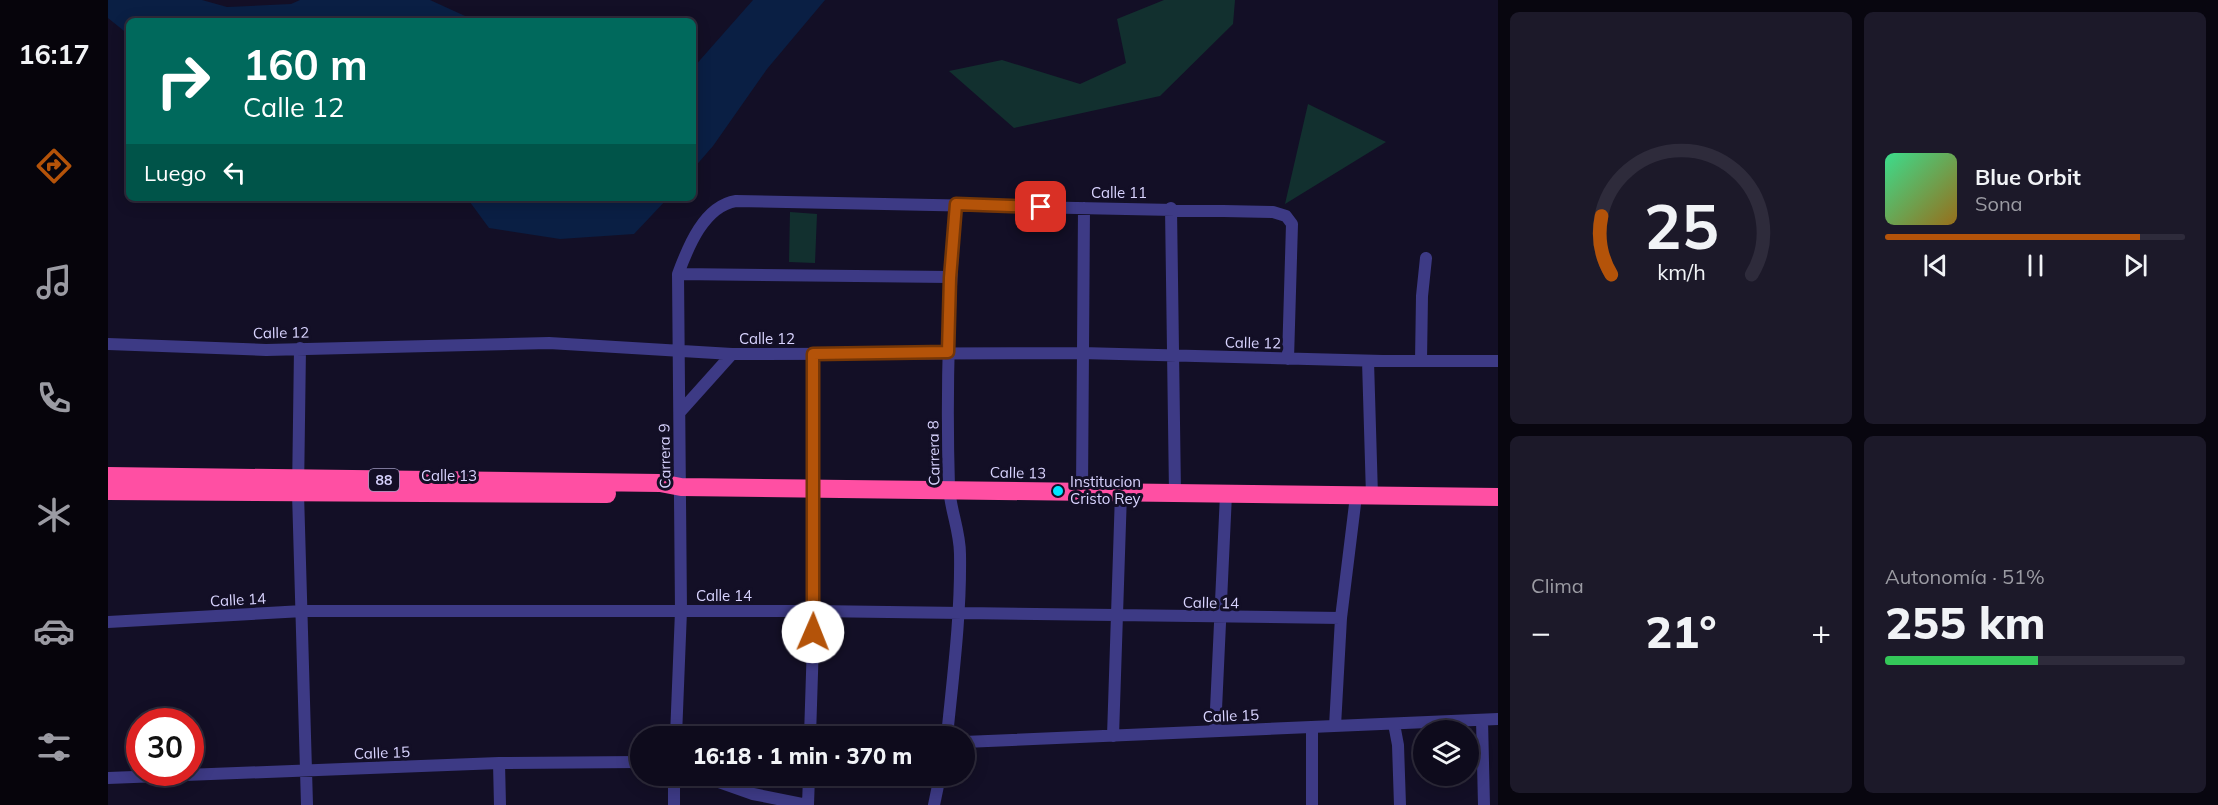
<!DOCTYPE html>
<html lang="es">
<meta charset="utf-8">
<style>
:root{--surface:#0e0b1c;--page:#1c1929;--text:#f1f3f6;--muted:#9b9ba3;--line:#2e2b3b;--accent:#b45309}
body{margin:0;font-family:Mulish,sans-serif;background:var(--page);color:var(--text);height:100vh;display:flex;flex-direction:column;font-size:22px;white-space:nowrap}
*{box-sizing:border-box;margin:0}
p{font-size:20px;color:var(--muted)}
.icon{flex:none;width:33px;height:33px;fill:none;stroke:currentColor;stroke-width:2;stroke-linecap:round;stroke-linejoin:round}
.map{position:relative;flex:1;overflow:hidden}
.panel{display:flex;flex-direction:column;gap:12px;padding:12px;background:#08060f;width:720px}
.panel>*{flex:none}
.banner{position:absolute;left:18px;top:18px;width:570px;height:183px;border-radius:9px;box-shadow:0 3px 15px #0003,0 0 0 2px var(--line);background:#00695c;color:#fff;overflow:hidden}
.buttons{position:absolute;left:1305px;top:720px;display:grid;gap:12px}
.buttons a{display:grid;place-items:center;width:66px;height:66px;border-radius:50%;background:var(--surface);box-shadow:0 3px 15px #0003,0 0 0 2px var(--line);font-size:30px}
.speed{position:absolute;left:18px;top:708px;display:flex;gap:12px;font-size:30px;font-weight:700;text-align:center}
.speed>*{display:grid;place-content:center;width:78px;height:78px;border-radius:50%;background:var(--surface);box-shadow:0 3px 15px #0003,0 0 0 2px var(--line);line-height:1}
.speed .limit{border:9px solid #d22;background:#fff;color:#111}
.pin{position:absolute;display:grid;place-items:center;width:51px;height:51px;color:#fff;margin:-26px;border-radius:12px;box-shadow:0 3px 9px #0006}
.me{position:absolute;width:66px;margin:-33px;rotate:1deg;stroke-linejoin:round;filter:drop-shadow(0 0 4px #0008)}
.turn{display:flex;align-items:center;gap:21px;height:126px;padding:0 18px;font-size:27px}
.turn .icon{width:78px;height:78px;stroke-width:2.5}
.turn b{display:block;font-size:42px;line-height:51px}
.then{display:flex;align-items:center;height:57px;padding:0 18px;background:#0003;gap:12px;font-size:22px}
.big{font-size:45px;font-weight:800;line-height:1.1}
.panel .tile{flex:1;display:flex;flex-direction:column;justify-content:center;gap:9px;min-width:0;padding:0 21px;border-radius:9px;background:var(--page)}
.panel .dial{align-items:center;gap:0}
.dial svg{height:156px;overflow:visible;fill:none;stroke:var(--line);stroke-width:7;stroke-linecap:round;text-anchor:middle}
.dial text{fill:var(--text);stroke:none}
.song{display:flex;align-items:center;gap:18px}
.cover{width:72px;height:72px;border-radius:9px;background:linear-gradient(135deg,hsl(150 70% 55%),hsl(40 70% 35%))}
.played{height:6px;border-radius:3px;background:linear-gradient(90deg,var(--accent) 85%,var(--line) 85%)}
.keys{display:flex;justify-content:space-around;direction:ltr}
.heat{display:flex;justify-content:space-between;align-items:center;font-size:33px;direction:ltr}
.charge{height:9px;border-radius:4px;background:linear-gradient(90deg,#34c759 51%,var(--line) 0)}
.panel .tiles{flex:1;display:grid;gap:12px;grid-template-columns:repeat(2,1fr)}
.trip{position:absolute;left:522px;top:726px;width:345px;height:60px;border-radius:30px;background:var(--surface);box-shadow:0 3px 15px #0003,0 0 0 2px var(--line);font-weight:800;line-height:60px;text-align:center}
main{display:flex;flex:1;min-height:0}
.tabs{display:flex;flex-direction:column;width:108px;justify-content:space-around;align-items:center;background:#06040b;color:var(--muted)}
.tabs .icon{width:42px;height:42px}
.tabs .active{color:var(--accent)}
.tabs b{font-size:27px;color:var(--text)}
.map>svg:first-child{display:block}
.green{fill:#12302f}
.water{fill:#0a1f44}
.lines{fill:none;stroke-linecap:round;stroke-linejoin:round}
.street{stroke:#3d3a85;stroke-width:12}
.highway{stroke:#ff4fa3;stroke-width:18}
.route-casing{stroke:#753606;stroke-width:15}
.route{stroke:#b45309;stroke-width:10}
.poi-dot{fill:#00e5ff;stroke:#130f26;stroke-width:2}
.labels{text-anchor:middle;stroke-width:6;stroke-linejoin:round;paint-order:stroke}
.shield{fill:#130f26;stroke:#9e99be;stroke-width:1.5}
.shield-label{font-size:14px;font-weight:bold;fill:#d9d4ff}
.street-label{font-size:15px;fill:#d9d4ff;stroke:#130f26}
.poi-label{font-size:15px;fill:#d9d4ff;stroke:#130f26;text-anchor:start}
</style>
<main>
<nav class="tabs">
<b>16:17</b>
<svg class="icon active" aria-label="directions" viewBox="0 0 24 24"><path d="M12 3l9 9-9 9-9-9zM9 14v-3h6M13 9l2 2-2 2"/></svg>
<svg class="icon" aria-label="music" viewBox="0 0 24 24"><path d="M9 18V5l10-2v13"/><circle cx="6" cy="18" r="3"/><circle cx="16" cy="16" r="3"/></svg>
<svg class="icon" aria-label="phone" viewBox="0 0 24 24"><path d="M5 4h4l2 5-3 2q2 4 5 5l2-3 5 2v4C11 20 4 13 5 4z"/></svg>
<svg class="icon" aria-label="climate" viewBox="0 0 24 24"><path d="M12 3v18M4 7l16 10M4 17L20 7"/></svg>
<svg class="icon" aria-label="car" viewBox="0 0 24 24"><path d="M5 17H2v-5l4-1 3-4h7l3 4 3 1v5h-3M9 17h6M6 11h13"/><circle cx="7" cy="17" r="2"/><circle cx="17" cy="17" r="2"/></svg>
<svg class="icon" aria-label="filters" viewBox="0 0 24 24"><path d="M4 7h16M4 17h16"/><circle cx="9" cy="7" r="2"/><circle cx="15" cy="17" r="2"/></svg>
</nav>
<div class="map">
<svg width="1390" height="805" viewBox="0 0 1390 805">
<rect width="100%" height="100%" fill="#130f26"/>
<path class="green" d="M 1056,0 L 1127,0 L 1125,24 L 1052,96 L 906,128 L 841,71 L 894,60 L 972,84 L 1018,63 L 1009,19 Z
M 1200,104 L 1278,142 L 1177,204 Z
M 682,212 L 709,214 L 707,263 L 681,262 Z"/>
<path class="water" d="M 0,0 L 94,0 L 119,7 L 183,4 L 192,0 L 322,0 L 368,21 L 21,21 L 21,35 L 0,18 Z
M 645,0 L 717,0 L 659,69 L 605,146 L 585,169 L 585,68 Z
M 359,198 L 560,198 L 526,234 L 452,239 L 381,228 Z"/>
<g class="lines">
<path class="street" d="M 1063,208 L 1067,493
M 570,274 L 842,277
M 0,344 L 158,350 L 441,343 L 624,354 L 973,353 L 1275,361 L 1390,361
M 192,348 L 190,493 L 199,805
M 1260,361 L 1264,496
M 1313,361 L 1314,296 L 1318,258
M 572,412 L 624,354
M 974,492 L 976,208
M 0,622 L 195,611 L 706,611 L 1233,618
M 1374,720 L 1376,805
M 1286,724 L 1290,745 L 1292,805
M 1227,726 L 1233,618 L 1248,496
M 1204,727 L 1204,805
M 1107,731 L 1118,494
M 568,736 L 573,611 L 570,274 C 580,247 596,206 628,201 L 1165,212 L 1178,216 L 1184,224 L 1180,359
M 702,736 L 706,611 L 705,354
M 839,736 C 845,676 853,615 852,554 C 852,531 842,509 841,487 C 838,392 841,298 848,204
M 1005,736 L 1013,493
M 856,742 L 1390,719
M 391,763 L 392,805
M 594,776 L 645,794 L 699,805
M 0,778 L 391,763 L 532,762
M 566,805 L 566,776
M 700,805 L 701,776
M 826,805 L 832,776"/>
<path class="highway" d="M 0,476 L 552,483 L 573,487 L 1390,497
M 0,491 L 499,494"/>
</g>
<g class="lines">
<g class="route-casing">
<path id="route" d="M 705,632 L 705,354 L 840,352 L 842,278 L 848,204 L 933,207"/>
</g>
<use href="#route" class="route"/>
</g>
<circle class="poi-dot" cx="950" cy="491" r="6"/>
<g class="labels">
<rect class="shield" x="261" y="469" width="30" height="22" rx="4.5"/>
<g class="shield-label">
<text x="276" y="485">88</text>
</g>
<g class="street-label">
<text x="1011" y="198">Calle 11</text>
<text transform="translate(173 333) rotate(-1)" y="5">Calle 12</text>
<text x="659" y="344">Calle 12</text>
<text transform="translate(1145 343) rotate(1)" y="5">Calle 12</text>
<text transform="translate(826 453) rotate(-91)" y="5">Carrera 8</text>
<text transform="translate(557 456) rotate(-91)" y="5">Carrera 9</text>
<text transform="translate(910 473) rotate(1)" y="5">Calle 13</text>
<text x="341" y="481">Calle 13</text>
<text x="616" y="601">Calle 14</text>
<text transform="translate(130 600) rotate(-3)" y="5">Calle 14</text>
<text transform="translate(1103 603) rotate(1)" y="5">Calle 14</text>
<text transform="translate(1123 716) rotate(-2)" y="5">Calle 15</text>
<text transform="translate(274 753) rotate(-2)" y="5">Calle 15</text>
</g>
<g class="poi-label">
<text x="962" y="487">Institucion<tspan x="962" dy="17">Cristo Rey</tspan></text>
</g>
</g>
</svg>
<div class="buttons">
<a><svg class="icon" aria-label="layers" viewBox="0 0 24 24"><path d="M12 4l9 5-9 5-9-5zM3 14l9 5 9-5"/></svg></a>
</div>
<div class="speed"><div class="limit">30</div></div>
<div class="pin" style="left:933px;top:207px;background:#d93025"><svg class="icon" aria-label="arrive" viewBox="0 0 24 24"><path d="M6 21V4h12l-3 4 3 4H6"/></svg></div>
<svg class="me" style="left:705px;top:632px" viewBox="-20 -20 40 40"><circle r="19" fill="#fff"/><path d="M0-13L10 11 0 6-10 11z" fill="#b45309"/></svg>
<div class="trip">16:18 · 1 min · 370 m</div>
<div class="banner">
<div class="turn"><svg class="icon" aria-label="right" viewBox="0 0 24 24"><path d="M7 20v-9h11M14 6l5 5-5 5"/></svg><div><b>160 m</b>Calle 12</div></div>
<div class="then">Luego<svg class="icon" aria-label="left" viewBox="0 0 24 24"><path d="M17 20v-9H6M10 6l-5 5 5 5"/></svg></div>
</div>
</div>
<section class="panel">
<div class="tiles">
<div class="tile dial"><svg viewBox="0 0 100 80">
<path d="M14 69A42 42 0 1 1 86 69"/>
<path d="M14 69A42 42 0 0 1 9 39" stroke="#b45309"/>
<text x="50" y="56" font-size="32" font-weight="700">25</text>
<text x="50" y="72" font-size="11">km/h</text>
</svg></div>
<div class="tile">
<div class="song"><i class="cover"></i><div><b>Blue Orbit</b><p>Sona</p></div></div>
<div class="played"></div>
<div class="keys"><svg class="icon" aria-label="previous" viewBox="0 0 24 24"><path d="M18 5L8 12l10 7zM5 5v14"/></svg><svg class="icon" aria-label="pause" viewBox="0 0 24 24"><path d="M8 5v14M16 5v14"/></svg><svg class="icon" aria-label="next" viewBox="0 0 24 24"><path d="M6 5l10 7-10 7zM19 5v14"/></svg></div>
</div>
<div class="tile"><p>Clima</p>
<div class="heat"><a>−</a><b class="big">21°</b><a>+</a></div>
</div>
<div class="tile"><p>Autonomía · 51%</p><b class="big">255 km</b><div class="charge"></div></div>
</div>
</section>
</main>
